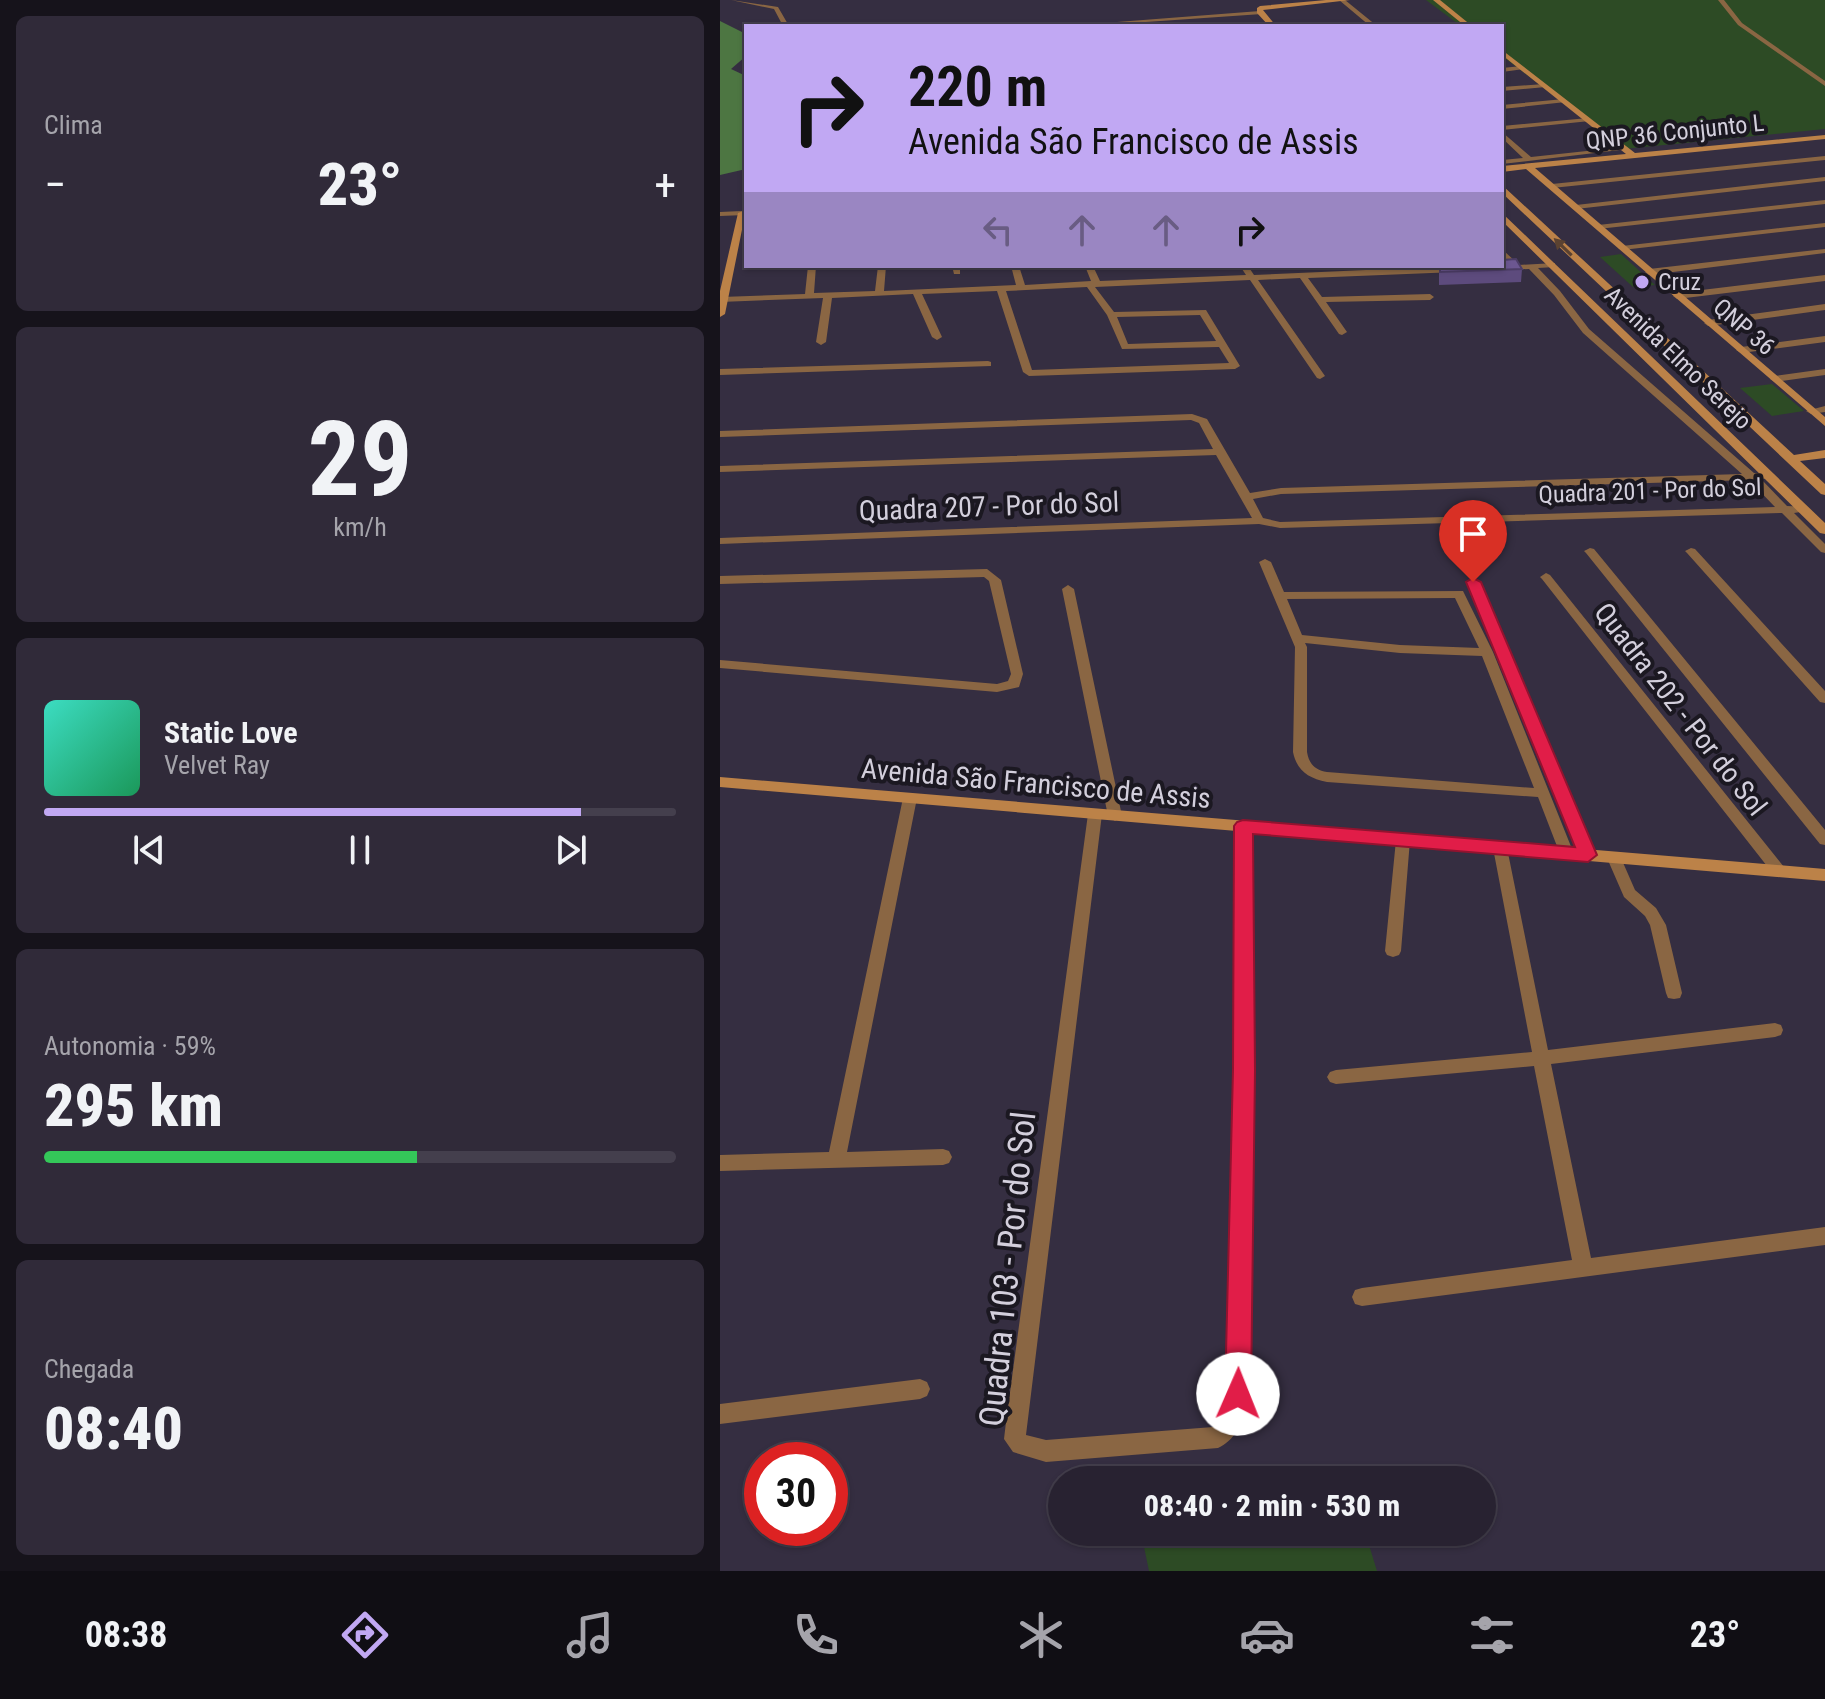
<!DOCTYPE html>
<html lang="pt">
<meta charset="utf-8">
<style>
:root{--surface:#282231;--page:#302a39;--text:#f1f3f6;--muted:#a5a4ab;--line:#443f4d;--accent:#c1a8f3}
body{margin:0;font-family:"Roboto Condensed",sans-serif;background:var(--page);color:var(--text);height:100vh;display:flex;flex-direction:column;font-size:30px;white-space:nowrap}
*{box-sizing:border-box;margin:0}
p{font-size:26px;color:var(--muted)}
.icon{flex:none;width:44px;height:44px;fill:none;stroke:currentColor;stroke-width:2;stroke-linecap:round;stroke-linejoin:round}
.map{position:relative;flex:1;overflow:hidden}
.sheet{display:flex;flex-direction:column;gap:16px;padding:16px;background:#16131b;width:720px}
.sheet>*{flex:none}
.banner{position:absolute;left:24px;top:24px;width:760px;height:244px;border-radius:0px;box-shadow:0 2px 6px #0004,0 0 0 2px var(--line);background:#c1a8f3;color:#111;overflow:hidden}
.speed{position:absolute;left:24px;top:1442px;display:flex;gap:16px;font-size:40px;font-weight:700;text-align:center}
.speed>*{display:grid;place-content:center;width:104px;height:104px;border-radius:50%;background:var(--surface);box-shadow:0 2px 6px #0004,0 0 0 2px var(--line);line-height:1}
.speed .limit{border:12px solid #d22;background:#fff;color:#111}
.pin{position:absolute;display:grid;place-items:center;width:68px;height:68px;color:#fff;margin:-82px -34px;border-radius:50% 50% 50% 0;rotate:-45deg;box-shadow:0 0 8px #0007}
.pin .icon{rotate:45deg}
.me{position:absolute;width:88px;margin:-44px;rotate:1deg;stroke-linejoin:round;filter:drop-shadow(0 0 6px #0008)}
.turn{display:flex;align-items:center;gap:28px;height:168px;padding:0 32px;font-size:36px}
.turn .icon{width:104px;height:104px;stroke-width:2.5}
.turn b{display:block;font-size:56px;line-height:68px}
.lanes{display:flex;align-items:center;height:76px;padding:0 32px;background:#0003;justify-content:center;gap:40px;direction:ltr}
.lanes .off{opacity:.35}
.big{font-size:60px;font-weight:800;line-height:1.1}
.sheet .card{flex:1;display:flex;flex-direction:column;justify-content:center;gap:12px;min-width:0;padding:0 28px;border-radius:12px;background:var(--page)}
.sheet .dial{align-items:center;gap:0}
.dial b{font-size:104px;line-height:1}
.song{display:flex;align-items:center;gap:24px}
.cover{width:96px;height:96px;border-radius:12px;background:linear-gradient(135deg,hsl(170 70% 55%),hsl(150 70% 35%))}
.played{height:8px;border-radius:4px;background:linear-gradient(90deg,var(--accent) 85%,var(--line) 85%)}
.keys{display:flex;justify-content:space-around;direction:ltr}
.heat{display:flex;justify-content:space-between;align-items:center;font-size:44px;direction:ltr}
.charge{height:12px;border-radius:6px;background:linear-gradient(90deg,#34c759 59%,var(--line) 0)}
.trip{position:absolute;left:328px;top:1466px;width:448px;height:80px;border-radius:40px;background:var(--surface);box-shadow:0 2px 6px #0004,0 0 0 2px var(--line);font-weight:800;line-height:80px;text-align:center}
.tab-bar{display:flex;height:128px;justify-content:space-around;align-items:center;background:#100e14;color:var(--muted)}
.tab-bar .icon{width:56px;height:56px}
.tab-bar .current{color:var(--accent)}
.tab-bar b{font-size:36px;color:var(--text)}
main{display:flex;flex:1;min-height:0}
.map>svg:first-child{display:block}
.green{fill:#2d4b25}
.forest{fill:#4d7642}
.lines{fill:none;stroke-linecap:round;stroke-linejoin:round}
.street{fill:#8a6643;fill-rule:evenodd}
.secondary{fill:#bc8248;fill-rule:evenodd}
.wall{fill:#5d4b7d}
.building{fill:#6c5791;stroke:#4c3d66;stroke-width:2}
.oneway{fill:#5b4231}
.route{fill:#e11d48;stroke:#92132f;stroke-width:2}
.poi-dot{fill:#c1a8f3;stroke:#1b1821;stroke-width:3}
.labels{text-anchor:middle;stroke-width:8;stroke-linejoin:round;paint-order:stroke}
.far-street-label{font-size:24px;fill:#d3cfdc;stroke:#1b1821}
.far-poi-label{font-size:24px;fill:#d3cfdc;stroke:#1b1821;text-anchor:start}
.street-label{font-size:28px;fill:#d3cfdc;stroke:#1b1821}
.near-street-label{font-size:34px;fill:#d3cfdc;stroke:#1b1821}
</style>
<main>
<section class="sheet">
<div class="card"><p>Clima</p>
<div class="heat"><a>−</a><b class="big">23°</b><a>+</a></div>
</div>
<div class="card dial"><b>29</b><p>km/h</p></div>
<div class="card">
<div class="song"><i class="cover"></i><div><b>Static Love</b><p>Velvet Ray</p></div></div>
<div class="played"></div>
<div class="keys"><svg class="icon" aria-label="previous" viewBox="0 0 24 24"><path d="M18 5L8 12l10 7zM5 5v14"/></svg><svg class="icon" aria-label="pause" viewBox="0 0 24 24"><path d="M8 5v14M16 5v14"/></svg><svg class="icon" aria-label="next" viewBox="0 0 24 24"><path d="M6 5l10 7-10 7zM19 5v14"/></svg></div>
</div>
<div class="card"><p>Autonomia · 59%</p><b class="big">295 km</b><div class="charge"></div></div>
<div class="card"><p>Chegada</p><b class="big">08:40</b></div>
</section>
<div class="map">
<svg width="1105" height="1571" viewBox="0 0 1105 1571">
<rect width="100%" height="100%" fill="#352e41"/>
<path class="green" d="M 706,0 L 1105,0 L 1105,129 L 904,149 L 782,56 L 782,26 L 741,26 Z
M 901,254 L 935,285 L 913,287 L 880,257 Z
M 1052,384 L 1084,411 L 1052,416 L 1020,388 Z
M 455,1532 L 645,1532 L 657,1571 L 429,1571 L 423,1542 Z"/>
<path class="forest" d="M 0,21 L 26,34 L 26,56 L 11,69 L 26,76 L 26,169 L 0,175 Z"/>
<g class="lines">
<path class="street" d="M 11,0 L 58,7 L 69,26 L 63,26 L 54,9 Z
M 619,0 L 625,0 L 657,26 L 650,26 Z
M 998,0 L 1004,0 L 1022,23 L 1105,81 L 1105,86 L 1018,25 Z
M 540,11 L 542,14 L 368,26 L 371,24 Z
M 802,66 L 804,69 L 782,72 L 782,68 Z
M 824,84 L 826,87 L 782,91 L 782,87 Z
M 844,99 L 846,102 L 782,109 L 782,105 Z
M 868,118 L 870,121 L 782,130 L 782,126 Z
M 782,132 L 811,157 L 904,147 L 908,149 L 782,164 L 782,160 L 803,158 L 782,138 Z
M 1105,156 L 1105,160 L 832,188 L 828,186 L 832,184 Z
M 1105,177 L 1105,181 L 856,209 L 852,207 L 856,205 Z
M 1105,200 L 1105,204 L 878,229 L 874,227 L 878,225 Z
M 22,211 L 25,211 L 25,215 L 0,216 L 0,212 Z
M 1105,223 L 1105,227 L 902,250 L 898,248 L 902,246 Z
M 782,249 L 799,265 L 835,263 L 835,267 L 818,268 L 840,291 L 869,329 L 1034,473 L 1053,474 L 1053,478 L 1041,479 L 1067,506 L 1087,507 L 1087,511 L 1074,513 L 1105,544 L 1105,553 L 1101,552 L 1062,513 L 560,528 L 539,524 L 0,544 L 0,538 L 532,518 L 496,455 L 0,472 L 0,466 L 493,449 L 479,423 L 471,420 L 0,437 L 0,431 L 472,414 L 487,419 L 530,493 L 561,488 L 1022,474 L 863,333 L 834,295 L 809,269 L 781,270 L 781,266 L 791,265 L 782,256 ZM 1029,480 L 1055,507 L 560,522 L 543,518 L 533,499 L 561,494 Z
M 1105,249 L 1105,253 L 929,275 L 925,272 L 929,269 Z
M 88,266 L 96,266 L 94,293 L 155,291 L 158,266 L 166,266 L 164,291 L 296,285 L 291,266 L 299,266 L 305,285 L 371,281 L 365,266 L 373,266 L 380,281 L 526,275 L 520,266 L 528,266 L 534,275 L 736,266 L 740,269 L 736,272 L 588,278 L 602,297 L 710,294 L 714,297 L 710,300 L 606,302 L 627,332 L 622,335 L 619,334 L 580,278 L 538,280 L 605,376 L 600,379 L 597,378 L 530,280 L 375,287 L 394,312 L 486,310 L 520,366 L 515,369 L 309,376 L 303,372 L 277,291 L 202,294 L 222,337 L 217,340 L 212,337 L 193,294 L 112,298 L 106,342 L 101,345 L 96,342 L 103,298 L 0,302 L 1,297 L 85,294 ZM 367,287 L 387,315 L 402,349 L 499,347 L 509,363 L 312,370 L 286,291 ZM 480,315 L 496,341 L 408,344 L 397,317 Z
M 232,266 L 240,266 L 240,274 L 234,274 Z
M 1105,275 L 1105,281 L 957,299 L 953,296 L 957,293 Z
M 1105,304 L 1105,310 L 988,326 L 984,323 L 988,320 Z
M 1105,336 L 1105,342 L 1021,353 L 1016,350 L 1021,347 Z
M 268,361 L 271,362 L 271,366 L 0,375 L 0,369 Z
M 1105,369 L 1105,375 L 1055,382 L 1050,379 L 1055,376 Z
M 1105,406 L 1105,412 L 1091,414 L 1086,411 Z
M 870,548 L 874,549 L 1105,830 L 1105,845 L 1100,844 L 866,553 L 864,551 Z
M 971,548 L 975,549 L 1105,691 L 1105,703 L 1100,702 L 967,553 L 965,551 Z
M 545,559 L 551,562 L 564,592 L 743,591 L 773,652 L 854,854 L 852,858 L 842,858 L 840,854 L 818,797 L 607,782 C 588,778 577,771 573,752 L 575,647 L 539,562 ZM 735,598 L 759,648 L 680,645 L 582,635 L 567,599 ZM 585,643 L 680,653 L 762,656 L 814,788 L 607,772 C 595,770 589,764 587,752 L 587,647 Z
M 267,569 L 281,580 L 303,674 L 299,687 L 277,692 L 0,668 L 0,660 L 277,684 L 288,681 L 291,674 L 269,581 L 264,577 L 0,584 L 0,576 Z
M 826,573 L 830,575 L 1064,867 L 1066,871 L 1064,875 L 1054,875 L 822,579 L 820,577 Z
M 753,578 L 759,582 L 875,855 L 873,859 L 863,859 L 861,855 L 747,582 Z
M 348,585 L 354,589 L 402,816 L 395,821 L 388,816 L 342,589 Z
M 190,793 L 197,798 L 127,1152 L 223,1149 L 229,1151 L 232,1157 L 229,1163 L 223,1165 L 0,1171 L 0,1155 L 109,1152 L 183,798 Z
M 375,809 L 382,814 L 306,1435 L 326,1440 L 493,1427 L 503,1417 L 507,1409 L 515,1070 L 516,826 L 523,821 L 530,826 L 533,1070 L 527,1409 C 521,1425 515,1440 498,1448 L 326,1462 L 293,1452 L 284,1439 L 286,1422 L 368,814 Z
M 683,835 L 688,836 L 690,840 L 681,951 L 679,955 L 673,957 L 667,955 L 665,951 L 676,840 L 678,836 Z
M 780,843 L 785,844 L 787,848 L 828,1050 L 1055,1023 L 1061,1025 L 1063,1030 L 1061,1035 L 1055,1037 L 831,1064 L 871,1258 L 1105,1227 L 1105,1245 L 642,1306 L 635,1304 L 632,1297 L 635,1290 L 642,1288 L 852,1260 L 814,1066 L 616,1084 L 610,1082 L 607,1077 L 610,1072 L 616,1070 L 812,1052 L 773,848 L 775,844 Z
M 894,853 L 899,854 L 901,858 L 915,890 L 936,908 L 946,925 L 962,993 L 960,998 L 954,999 L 948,998 L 946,993 L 930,925 L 925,916 L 904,897 L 887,858 L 889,854 Z
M 200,1379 L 207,1382 L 210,1389 L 207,1396 L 200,1399 L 0,1424 L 0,1404 Z"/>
<path class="secondary" d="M 606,0 L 630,0 L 543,10 L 556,26 L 549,26 L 537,13 L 537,8 L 540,6 Z
M 713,0 L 720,0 L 752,26 L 745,26 Z
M 782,50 L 915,153 L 1105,135 L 1105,139 L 815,168 L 1105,417 L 1105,426 L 806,169 L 782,172 L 782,166 L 906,154 L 782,55 Z
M 782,185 L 1074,455 L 1105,450 L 1105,458 L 1080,461 L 1105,484 L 1105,495 L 1101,494 L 782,193 Z
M 26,210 L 5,314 L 0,317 L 0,291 L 18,213 Z
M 782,213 L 1105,523 L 1105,534 L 1100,533 L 782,221 Z
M 0,777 L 1105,869 L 1105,881 L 0,787 Z"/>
</g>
<path class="wall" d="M 719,266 L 802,269 L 801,282 L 719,285 Z"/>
<path class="building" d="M 796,259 L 802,269 L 720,272 L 720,266 L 782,266 L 782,260 Z"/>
<defs><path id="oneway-solid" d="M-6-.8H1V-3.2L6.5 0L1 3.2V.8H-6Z" transform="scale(2)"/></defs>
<use class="oneway" href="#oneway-solid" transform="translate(843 247) rotate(-136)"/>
<path class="route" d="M 753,578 L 761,582 L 877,855 L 868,862 L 533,834 L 535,1070 L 531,1394 L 527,1403 L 518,1407 L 509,1403 L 505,1394 L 513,1070 L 514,826 L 517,822 L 523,820 L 855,847 L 746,582 Z"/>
<circle class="poi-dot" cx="922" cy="282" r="8"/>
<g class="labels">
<g class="far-street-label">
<text transform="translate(955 132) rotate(-6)" y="8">QNP 36 Conjunto L</text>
<text transform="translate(1024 327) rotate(41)" y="8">QNP 36</text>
<text transform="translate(958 358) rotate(44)" y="8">Avenida Elmo Serejo</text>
<text transform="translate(930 491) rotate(-2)" y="8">Quadra 201 - Por do Sol</text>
</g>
<g class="far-poi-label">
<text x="938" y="290">Cruz</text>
</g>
<g class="street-label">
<text transform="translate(269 506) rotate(-2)" y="10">Quadra 207 - Por do Sol</text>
<text transform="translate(961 709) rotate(52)" y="10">Quadra 202 - Por do Sol</text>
<text transform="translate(316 783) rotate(5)" y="10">Avenida São Francisco de Assis</text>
</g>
<g class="near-street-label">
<text transform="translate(287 1269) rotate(-84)" y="12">Quadra 103 - Por do Sol</text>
</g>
</g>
</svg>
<div class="speed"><div class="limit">30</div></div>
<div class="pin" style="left:753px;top:582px;background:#d93025"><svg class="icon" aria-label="arrive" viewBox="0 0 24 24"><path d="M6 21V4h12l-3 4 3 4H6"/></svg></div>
<svg class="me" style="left:518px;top:1394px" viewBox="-20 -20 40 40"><circle r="19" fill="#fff"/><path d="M0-13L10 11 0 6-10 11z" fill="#e11d48"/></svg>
<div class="trip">08:40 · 2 min · 530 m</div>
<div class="banner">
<div class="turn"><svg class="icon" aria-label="right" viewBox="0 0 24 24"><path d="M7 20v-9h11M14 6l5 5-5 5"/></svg><div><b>220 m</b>Avenida São Francisco de Assis</div></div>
<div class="lanes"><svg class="icon off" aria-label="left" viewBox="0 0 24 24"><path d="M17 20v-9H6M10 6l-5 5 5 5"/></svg><svg class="icon off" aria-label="ahead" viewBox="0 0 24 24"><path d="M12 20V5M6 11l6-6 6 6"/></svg><svg class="icon off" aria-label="ahead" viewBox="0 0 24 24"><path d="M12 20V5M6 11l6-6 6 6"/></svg><svg class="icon" aria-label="right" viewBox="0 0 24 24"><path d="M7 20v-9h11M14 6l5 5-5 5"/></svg></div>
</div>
</div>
</main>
<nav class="tab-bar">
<b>08:38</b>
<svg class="icon current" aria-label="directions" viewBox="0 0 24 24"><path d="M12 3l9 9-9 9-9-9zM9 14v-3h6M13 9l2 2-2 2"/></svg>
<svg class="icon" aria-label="music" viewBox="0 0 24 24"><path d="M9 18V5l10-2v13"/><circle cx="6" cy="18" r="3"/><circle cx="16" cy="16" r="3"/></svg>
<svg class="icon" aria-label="phone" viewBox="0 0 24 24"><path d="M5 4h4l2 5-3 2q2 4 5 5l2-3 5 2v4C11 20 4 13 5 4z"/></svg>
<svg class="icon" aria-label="climate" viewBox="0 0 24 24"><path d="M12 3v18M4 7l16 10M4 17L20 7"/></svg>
<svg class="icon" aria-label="car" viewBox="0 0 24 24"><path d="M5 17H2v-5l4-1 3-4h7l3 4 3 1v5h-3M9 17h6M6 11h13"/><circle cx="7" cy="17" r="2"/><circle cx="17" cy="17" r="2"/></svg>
<svg class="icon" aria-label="filters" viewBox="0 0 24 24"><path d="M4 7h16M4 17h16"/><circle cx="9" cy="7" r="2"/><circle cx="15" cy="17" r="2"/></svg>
<b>23°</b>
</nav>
